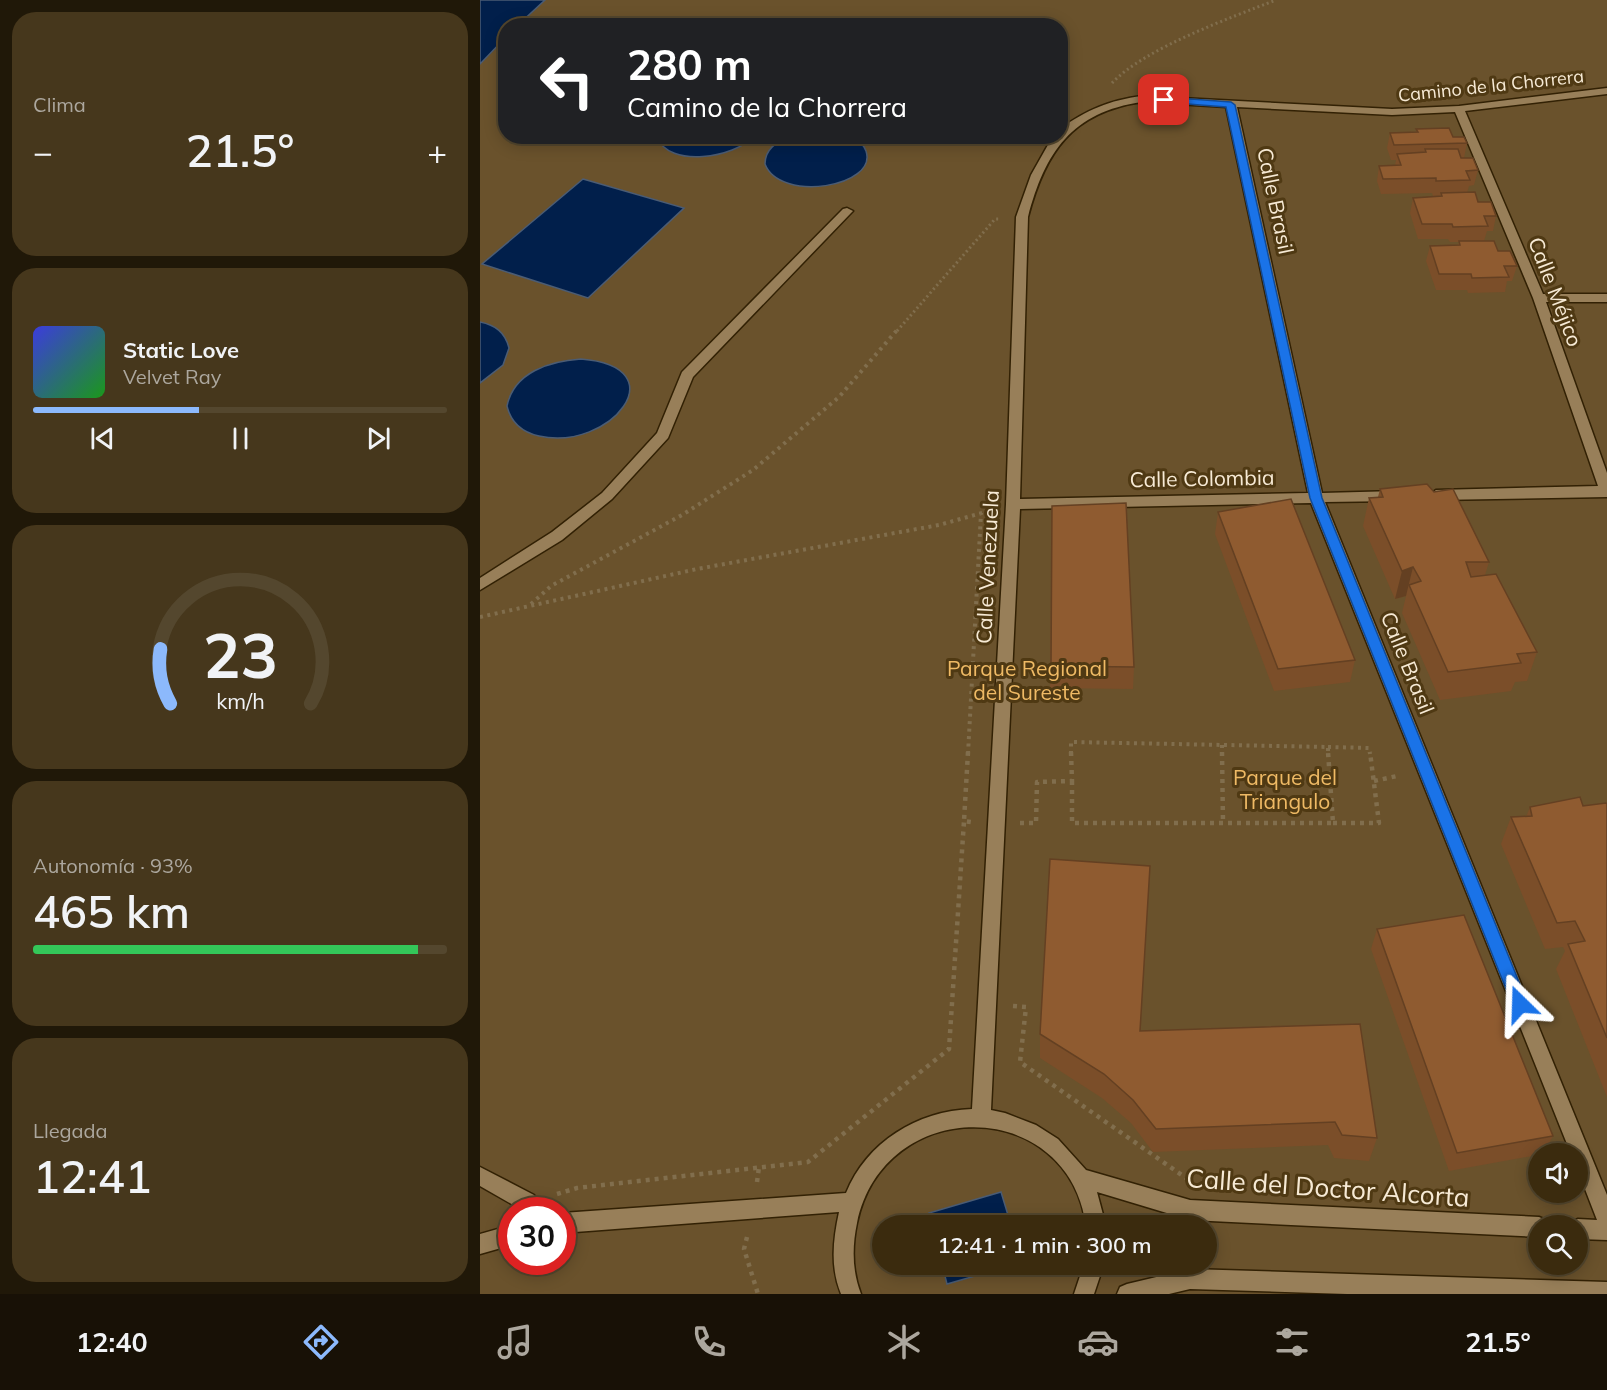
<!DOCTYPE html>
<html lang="es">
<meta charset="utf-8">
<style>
:root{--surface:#3b2b0e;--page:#46371c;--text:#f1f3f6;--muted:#aca79e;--line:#54472e;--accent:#8cb9fc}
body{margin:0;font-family:Mulish,sans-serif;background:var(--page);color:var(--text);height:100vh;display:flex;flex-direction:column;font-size:22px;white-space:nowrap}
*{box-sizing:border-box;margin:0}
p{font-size:20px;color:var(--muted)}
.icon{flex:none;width:33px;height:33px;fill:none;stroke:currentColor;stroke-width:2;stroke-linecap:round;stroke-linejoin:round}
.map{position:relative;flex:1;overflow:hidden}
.drawer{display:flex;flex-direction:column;gap:12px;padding:12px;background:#201808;width:480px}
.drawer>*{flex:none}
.banner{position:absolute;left:18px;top:18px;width:570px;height:126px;border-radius:24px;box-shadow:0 3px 15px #0003,0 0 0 2px var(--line);background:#202124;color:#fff;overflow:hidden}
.tools{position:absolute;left:1048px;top:1143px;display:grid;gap:12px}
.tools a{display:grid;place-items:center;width:60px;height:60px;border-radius:50%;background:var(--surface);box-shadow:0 3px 15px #0003,0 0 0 2px var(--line);font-size:30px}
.speed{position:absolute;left:18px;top:1197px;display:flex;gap:12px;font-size:30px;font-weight:700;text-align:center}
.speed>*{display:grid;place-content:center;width:78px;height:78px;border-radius:50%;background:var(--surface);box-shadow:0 3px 15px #0003,0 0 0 2px var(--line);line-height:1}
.speed .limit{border:9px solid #d22;background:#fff;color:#111}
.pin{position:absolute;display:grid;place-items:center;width:51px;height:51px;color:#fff;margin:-26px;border-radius:12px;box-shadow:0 3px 9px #0006}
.me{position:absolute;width:66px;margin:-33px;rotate:338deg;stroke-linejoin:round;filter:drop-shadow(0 0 4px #0008)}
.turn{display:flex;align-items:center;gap:21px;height:126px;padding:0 30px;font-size:27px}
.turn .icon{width:78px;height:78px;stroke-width:2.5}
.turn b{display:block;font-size:42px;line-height:51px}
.big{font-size:45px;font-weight:600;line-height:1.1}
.drawer .tile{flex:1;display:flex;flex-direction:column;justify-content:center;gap:9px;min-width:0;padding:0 21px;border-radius:24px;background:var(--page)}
.drawer .dial{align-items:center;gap:0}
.dial svg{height:156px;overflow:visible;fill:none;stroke:var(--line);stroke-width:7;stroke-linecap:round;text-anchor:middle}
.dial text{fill:var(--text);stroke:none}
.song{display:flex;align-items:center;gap:18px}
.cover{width:72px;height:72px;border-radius:9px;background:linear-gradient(135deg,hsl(240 70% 55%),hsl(120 70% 35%))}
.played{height:6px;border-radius:3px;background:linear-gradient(90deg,var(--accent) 40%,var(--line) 40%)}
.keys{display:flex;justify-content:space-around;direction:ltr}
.heat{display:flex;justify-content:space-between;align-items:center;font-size:33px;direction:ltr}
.charge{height:9px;border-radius:4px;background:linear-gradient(90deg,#34c759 93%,var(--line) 0)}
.trip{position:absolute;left:392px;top:1215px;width:345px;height:60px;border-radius:30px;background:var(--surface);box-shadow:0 3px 15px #0003,0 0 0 2px var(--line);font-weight:600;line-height:60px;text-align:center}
.tabs{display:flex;height:96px;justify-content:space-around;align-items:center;background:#181106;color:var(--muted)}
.tabs .icon{width:42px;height:42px}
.tabs .current{color:var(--accent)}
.tabs b{font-size:27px;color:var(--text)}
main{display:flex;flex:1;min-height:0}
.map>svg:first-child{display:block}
.green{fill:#6a522c;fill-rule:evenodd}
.water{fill:#011f4b;stroke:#4b5c74;stroke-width:1.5}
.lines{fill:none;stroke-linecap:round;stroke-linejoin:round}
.minor-casing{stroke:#322104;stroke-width:3}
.path-far2{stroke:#816e4d;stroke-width:3;stroke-dasharray:2 3;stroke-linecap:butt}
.path-far1{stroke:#816e4d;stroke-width:4;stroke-dasharray:3 4.5;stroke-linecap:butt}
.path{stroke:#816e4d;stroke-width:4.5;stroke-dasharray:4 5;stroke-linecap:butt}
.minor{fill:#987f59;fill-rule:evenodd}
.wall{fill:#7b4e29}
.shaded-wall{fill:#644022}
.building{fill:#8f5b30;stroke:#644022;stroke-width:1.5}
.route{fill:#1a73e8;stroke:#114b97;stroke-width:1.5}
.labels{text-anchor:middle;stroke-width:6;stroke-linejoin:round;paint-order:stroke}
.far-street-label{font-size:18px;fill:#f7ead5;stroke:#4f3913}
.street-label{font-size:21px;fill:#f7ead5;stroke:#4f3913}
.park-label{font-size:21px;fill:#efba65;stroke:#4f3913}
.near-street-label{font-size:26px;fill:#f7ead5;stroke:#4f3913}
</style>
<main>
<section class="drawer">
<div class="tile"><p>Clima</p>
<div class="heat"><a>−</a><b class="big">21.5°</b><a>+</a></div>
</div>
<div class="tile">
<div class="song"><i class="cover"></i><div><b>Static Love</b><p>Velvet Ray</p></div></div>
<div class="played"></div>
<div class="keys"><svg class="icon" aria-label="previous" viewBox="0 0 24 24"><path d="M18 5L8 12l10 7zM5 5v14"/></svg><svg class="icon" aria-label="pause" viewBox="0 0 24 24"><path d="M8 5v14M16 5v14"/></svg><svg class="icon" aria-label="next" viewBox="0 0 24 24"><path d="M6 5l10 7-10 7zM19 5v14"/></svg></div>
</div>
<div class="tile dial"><svg viewBox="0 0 100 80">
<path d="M14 69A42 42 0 1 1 86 69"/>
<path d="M14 69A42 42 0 0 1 9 41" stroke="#8cb9fc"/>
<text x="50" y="56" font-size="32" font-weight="700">23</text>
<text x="50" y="72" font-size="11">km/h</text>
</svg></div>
<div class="tile"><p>Autonomía · 93%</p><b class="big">465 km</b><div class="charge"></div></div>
<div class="tile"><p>Llegada</p><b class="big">12:41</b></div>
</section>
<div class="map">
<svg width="1127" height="1294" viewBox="0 0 1127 1294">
<rect width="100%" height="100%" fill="#4f3913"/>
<path class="green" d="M 0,0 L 1127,0 L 1127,1294 L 0,1294 ZM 26,26 L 580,26 L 580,136 L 26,136 ZM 1059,1154 L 1098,1154 L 1098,1192 L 1059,1192 ZM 32,1210 L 82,1210 L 82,1262 L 32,1262 ZM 402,1226 L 726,1226 L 726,1264 L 402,1264 ZM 1059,1226 L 1098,1226 L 1098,1264 L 1059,1264 Z"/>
<path class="water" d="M 0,0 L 65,0 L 38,25 L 26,26 L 25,38 L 0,64 Z
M 177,137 L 177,136 L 273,137 C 255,157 189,169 177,137 Z
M 308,137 C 322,136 363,133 373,138 C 378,140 384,145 386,151 C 398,187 300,203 285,164 C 285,149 296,143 308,137 Z
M 103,179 L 204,208 L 108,298 L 2,264 Z
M 0,322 C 15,325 25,332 29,348 L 23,365 L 0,383 Z
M 101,359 C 199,367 130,452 59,436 C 42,432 31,423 27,406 C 34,372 70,361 101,359 Z
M 521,1192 L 531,1225 L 452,1225 L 449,1213 Z
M 462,1264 L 533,1264 L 533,1265 L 467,1284 Z"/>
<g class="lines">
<g class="minor-casing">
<path id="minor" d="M 1127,88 L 1127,94 L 985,111 L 1063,294 L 1127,294 L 1127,302 L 1066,302 L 1127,473 L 1127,497 L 956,500 L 949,495 L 956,490 L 1118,486 L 1053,298 L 975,112 L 912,115 L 757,107 L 842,493 L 917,491 L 924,496 L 917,501 L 845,502 L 1127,1195 L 1127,1240 L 1098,1239 L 1098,1226 L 1090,1226 L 1091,1222 L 1098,1219 L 1117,1220 L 1098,1171 L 1098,1154 L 1091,1154 L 831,503 L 540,509 L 511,1110 L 525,1113 L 556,1125 L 578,1139 L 606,1170 L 710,1200 L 1059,1217 L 1066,1220 L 1068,1226 L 1059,1226 L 1059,1237 L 710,1220 L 617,1192 L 626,1226 L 606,1226 C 589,1096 404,1094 377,1223 C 372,1247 372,1271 381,1294 L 361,1294 C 350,1267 353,1240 359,1212 L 82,1233 L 82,1213 L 366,1193 C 387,1142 437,1111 492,1109 L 526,504 L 536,217 L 551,175 L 573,136 L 580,136 L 580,129 C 606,110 630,100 662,96 L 912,109 L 979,106 ZM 662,102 L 746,107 L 828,493 L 540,499 L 548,217 C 565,152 592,112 662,102 Z
M 367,208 L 373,211 L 371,213 L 213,377 L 188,438 L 132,499 L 82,540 L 0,590 L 0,578 L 72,532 L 122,493 L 177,433 L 202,372 L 363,209 Z
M 0,1167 L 54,1195 L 64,1210 L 42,1210 L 0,1186 Z
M 32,1225 L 32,1245 L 0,1254 L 0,1234 Z
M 604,1264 L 624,1264 L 614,1294 L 594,1294 Z
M 710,1269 L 1127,1282 L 1127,1294 L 867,1294 L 710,1289 L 689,1294 L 637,1294 L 640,1287 L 647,1284 Z"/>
</g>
<path class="path-far2" d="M 632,83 C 665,48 750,18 796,0
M 417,331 L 515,219 L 521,219"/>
<path class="path-far1" d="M 51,604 L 71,586 L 202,515 L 273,470 L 359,397 L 418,329
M 0,617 L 217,569 L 459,525 L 509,511
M 742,745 L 742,754
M 848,747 L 889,748 L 890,754
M 488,754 L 501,513
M 591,754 L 591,742 L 848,747 L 848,754"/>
<path class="path" d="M 488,752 L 484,821 L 491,822
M 591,752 L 592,781
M 742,752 L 743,823
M 592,781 L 592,823 L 853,823 L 848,752
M 894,781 L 917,776
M 540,823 L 556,823 L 557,782 L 592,781
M 853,823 L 899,823 L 890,752
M 533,1006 L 546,1007 L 540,1062 L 706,1178
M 277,1182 L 279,1167
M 77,1194 L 97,1188 L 328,1162 L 469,1049 L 484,821
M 267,1237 L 264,1249 L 278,1294"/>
<use href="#minor" class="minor"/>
</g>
<path class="wall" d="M 936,129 L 973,137 L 987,143 L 984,158 L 998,170 L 994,185 L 989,186 L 987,193 L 1016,216 L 1013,231 L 1007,231 L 1004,241 L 1037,266 L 1032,281 L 1027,281 L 1025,292 L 988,293 L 987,290 L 956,290 L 946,261 L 950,246 L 978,245 L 979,242 L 970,242 L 968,239 L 938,239 L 930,213 L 933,198 L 960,196 L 953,196 L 952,193 L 901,194 L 897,181 L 899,166 L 915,166 L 916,160 L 911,160 L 907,148 L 910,133 L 936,132 Z
M 900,489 L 1009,562 L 1005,575 L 1057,652 L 1047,681 L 1035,682 L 1031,691 L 960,700 L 922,613 L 926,596 L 915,599 L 883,526 L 889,498 L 898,497 Z
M 572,506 L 654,667 L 653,689 L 570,688 Z
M 738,512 L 875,660 L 870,682 L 794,691 L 735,534 Z
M 1127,804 L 1127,1097 L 1076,969 L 1085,951 L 1083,947 L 1065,949 L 1021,844 L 1031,817 L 1046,817 L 1050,807 Z
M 897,929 L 1073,1136 L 1063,1154 L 969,1171 L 891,949 Z
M 660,1031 L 897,1138 L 889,1161 L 854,1158 L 848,1145 L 673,1152 L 651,1123 L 622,1098 L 560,1058 L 560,1034 Z"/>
<path class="shaded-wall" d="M 933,567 L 926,596 L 915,599 L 922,571 Z"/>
<path class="building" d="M 969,128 L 973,137 L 984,137 L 987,143 L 914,145 L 910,133 L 938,132 L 936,129 Z
M 945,149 L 978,149 L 981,158 L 993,158 L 998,170 L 986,171 L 990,180 L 956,181 L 956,178 L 903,179 L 899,166 L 921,165 L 917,154 L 946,152 Z
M 995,192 L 998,202 L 1011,202 L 1016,216 L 1004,216 L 1008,226 L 973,227 L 972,224 L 942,224 L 933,198 L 962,196 L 961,193 Z
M 979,241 L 1014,241 L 1018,251 L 1030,251 L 1037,266 L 1024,266 L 1029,277 L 992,278 L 991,274 L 959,274 L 950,246 L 980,245 Z
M 947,484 L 954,492 L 973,489 L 1009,562 L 986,562 L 991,577 L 1016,574 L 1057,652 L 1037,654 L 1041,663 L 968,672 L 929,585 L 941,581 L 933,567 L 922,571 L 889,498 L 903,497 L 900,489 Z
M 811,499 L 875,660 L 798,669 L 738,512 Z
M 646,503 L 654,667 L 571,666 L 572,506 Z
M 1100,797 L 1103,806 L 1126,803 L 1127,804 L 1127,1038 L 1088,944 L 1105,941 L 1095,921 L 1077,923 L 1031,817 L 1052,816 L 1050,807 Z
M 570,859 L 670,866 L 660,1031 L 880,1024 L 897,1138 L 862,1135 L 855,1122 L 676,1129 L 653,1100 L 624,1074 L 560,1034 Z
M 984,915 L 1073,1136 L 977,1153 L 897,929 Z"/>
<path class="route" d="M 684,97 L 751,102 L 755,105 L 842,498 L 1048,1004 L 1046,1009 L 1040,1012 L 1034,1009 L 1032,1004 L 830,498 L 746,107 L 681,102 L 679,100 Z"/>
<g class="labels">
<g class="far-street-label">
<text transform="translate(1011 86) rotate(-6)" y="6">Camino de la Chorrera</text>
</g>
<g class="street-label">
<text transform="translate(795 201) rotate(78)" y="7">Calle Brasil</text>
<text transform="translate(1075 292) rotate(69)" y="7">Calle Méjico</text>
<text transform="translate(722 479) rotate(-1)" y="7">Calle Colombia</text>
<text transform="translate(508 567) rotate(-87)" y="7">Calle Venezuela</text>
<text transform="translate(927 663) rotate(68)" y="7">Calle Brasil</text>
</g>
<g class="park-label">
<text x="547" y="676">Parque Regional<tspan x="547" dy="24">del Sureste</tspan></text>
<text x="805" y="785">Parque del<tspan x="805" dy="24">Triangulo</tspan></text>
</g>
<g class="near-street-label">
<text transform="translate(848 1188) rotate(4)" y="9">Calle del Doctor Alcorta</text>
</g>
</g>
</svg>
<div class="tools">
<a><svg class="icon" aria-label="sound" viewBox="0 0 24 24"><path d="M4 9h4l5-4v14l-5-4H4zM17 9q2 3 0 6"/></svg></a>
<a><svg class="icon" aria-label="search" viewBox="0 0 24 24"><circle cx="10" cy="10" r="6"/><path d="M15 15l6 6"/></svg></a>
</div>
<div class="speed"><div class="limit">30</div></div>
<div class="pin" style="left:684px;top:100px;background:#d93025"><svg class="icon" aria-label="arrive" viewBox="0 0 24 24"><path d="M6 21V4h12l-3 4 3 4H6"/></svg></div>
<svg class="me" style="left:1040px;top:1004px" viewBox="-20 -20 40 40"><path d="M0-17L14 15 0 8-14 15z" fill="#1a73e8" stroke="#fff" stroke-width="4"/></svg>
<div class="trip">12:41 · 1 min · 300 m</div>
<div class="banner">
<div class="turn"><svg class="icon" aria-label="left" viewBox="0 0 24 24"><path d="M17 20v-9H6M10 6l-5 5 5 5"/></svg><div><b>280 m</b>Camino de la Chorrera</div></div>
</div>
</div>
</main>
<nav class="tabs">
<b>12:40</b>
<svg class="icon current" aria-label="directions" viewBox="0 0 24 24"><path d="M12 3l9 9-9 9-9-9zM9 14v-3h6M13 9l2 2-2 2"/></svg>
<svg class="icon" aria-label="music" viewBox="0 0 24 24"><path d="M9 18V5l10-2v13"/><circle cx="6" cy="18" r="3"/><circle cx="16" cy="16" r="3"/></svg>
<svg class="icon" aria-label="phone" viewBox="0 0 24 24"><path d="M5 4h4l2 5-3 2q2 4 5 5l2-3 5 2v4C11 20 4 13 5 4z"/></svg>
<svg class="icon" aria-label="climate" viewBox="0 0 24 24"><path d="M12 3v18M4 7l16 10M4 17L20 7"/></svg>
<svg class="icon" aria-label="car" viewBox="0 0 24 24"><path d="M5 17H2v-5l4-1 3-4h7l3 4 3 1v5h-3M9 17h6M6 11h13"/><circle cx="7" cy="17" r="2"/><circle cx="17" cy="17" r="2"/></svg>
<svg class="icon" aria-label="filters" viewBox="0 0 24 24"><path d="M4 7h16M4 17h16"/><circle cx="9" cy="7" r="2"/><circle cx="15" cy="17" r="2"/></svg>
<b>21.5°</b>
</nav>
